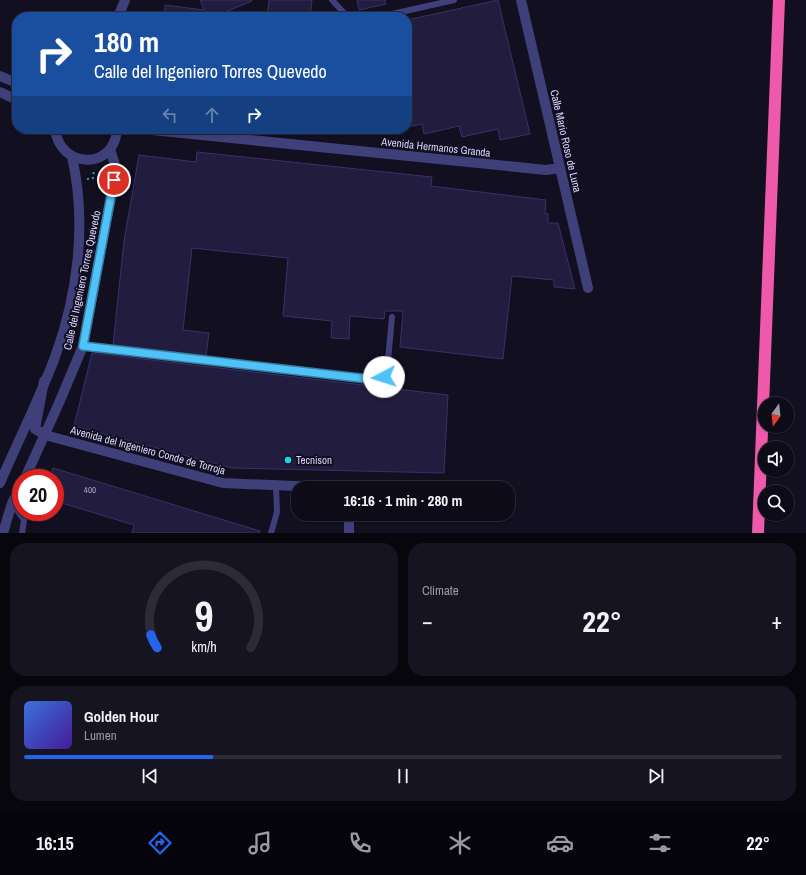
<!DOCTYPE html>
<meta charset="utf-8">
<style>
:root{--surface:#0d0b18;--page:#161421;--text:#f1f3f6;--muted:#9a9ba2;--line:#2d2b37;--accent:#2563eb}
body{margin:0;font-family:"Archivo Narrow",sans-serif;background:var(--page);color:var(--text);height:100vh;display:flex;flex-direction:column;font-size:15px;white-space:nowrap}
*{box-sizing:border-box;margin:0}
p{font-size:13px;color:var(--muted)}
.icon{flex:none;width:22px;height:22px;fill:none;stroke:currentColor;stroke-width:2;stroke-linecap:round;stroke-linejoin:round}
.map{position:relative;height:533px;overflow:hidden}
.details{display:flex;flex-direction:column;gap:10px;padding:10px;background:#07060d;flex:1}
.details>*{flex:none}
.hud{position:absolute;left:12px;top:12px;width:400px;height:122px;border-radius:16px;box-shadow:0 1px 3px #0004,0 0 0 1px var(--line);background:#1a4fa0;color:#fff;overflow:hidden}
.needle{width:26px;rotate:195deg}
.buttons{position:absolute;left:758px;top:397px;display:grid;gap:8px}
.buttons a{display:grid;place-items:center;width:36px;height:36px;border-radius:50%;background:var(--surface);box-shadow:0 1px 3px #0004,0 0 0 1px var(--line);font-size:20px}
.speed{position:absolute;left:12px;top:469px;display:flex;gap:8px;font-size:20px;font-weight:700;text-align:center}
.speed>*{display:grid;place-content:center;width:52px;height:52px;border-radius:50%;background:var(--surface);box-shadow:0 1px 3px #0004,0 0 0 1px var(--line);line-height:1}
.speed .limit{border:6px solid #d22;background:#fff;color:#111}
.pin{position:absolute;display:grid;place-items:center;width:34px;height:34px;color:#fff;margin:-17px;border:2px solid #fff;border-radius:50%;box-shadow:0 1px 4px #0007}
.me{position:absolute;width:44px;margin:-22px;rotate:265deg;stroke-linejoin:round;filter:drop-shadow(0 0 3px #0008)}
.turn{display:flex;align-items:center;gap:14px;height:84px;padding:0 16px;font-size:18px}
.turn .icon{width:52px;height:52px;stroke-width:2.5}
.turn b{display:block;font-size:28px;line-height:34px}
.lanes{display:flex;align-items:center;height:38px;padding:0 16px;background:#0003;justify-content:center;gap:20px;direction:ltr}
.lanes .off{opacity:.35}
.big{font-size:30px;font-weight:800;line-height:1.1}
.details .card{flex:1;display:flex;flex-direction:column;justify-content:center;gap:6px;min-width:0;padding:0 14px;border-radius:16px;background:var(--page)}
.details .dial{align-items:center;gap:0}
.dial svg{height:104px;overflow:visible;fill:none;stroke:var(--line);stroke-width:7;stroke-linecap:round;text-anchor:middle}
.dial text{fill:var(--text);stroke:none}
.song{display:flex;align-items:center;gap:12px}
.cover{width:48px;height:48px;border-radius:6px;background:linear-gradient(135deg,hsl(220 70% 55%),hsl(260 70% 35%))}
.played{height:4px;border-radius:2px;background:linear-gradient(90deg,var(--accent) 25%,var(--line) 25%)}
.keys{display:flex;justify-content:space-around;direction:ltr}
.heat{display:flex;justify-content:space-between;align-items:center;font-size:22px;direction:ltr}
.details .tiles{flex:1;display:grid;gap:10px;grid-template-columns:1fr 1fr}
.card:last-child{grid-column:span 2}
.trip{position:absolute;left:291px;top:481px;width:224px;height:40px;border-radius:16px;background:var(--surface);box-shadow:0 1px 3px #0004,0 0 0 1px var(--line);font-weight:800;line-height:40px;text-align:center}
.dock{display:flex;height:64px;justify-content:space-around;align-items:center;background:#05040a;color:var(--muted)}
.dock .icon{width:28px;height:28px}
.dock .selected{color:var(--accent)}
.dock b{font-size:18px;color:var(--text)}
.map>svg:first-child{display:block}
.building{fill:#221d3f;stroke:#393169}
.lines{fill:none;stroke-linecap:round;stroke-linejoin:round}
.path{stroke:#3aa79b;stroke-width:2;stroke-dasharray:2 3;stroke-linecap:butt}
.lane{stroke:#3f407a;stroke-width:6}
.street{stroke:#3f407a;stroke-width:10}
.highway{stroke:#ef59a9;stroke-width:12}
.route-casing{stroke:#337fa1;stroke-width:10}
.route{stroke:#4fc3f7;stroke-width:7}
.poi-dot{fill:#16dae3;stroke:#110f20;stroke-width:1.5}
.labels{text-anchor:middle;stroke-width:4;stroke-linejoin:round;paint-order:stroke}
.number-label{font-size:9px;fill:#a8a5cc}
.street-label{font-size:11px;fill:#d5d2fb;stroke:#110f20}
.poi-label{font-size:11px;fill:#d5d2fb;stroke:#110f20;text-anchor:start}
</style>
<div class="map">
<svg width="806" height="533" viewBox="0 0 806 533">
<rect width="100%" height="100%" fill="#110f20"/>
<path class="building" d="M 200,0 L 252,0 L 252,1 L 213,17 L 164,17 L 165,5 L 204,10 Z
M 269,0 L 312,0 L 310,17 L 267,17 Z
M 357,0 L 385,0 L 386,4 L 359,10 Z
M 498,0 L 530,134 L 500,140 L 498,129 L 462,137 L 459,126 L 424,134 L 422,124 L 407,127 L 407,20 Z
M 197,152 L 432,177 L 431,186 L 546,200 L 545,213 L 548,214 L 548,223 L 558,223 L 575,289 L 554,287 L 554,280 L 512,276 L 503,359 L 400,347 L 403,311 L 385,311 L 384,319 L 350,316 L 349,339 L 331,338 L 332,321 L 283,316 L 288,258 L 192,248 L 183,330 L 209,333 L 206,356 L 113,345 L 124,241 L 139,155 L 196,162 Z
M 92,353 L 448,395 L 444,473 L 232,468 L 74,426 Z
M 53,468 L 260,531 L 260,533 L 132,533 L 134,525 L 55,501 L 55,478 L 50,478 Z"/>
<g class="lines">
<path class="path" d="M 87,179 L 93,178 L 94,169"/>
<path class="lane" d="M 332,0 L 344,13 L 352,17
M 379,17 L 454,0
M 83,346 L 377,380 L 384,377 L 387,371 L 392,317
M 12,503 L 24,520 L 22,533
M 271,533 L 277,512 L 276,486"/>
<path class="street" d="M 521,0 L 588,288
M 118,17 L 125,0
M 0,76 L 17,83
M 0,92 L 17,100
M 55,129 C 60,170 115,170 117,129
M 142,129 L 546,170 L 560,168
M 44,381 L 35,429 L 45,435 L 223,483 L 342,488
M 25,478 L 59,403 L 83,346 L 114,180 L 115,165 L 110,149
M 0,483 C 18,441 39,400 55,357 C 78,294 87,223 72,157
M 349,514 L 349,533
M 3,533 L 12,503 L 21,486"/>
<path class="highway" d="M 758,533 L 779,0"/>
</g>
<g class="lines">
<g class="route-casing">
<path id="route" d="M 114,180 L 83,346 L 377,380 L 384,377"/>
</g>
<use href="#route" class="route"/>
</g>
<circle class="poi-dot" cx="288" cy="460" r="4"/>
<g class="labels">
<g class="number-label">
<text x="90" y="493">400</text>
</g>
<g class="street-label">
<text transform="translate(566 141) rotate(77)" y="4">Calle Mario Roso de Luna</text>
<text transform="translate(436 147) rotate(6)" y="4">Avenida Hermanos Granda</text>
<text transform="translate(82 280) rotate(-78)" y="4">Calle del Ingeniero Torres Quevedo</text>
<text transform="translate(148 450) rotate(15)" y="4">Avenida del Ingeniero Conde de Torroja</text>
</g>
<g class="poi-label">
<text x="296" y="464">Tecnison</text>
</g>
</g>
</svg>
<div class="buttons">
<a><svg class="needle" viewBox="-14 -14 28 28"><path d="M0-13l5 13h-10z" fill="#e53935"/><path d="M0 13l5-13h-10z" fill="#9a9ba2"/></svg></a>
<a><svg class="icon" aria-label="sound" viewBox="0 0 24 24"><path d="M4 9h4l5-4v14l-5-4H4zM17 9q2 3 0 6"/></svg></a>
<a><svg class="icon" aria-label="search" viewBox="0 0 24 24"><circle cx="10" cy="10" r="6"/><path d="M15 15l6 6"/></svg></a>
</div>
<div class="speed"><div class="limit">20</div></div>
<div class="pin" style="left:114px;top:180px;background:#d93025"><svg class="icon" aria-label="arrive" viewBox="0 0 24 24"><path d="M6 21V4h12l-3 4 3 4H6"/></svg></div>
<svg class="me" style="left:384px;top:377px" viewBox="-20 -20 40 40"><circle r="19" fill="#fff"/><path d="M0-13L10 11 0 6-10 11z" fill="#4fc3f7"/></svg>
<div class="trip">16:16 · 1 min · 280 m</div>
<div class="hud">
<div class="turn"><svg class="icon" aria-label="right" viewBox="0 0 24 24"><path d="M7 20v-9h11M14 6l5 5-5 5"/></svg><div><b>180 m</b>Calle del Ingeniero Torres Quevedo</div></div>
<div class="lanes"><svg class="icon off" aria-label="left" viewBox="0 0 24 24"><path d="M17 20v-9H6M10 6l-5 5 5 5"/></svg><svg class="icon off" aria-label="ahead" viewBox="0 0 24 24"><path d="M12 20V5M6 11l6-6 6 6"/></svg><svg class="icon" aria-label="right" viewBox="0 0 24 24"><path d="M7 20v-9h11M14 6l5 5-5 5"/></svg></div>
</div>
</div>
<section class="details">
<div class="tiles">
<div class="card dial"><svg viewBox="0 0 100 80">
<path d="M14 69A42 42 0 1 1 86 69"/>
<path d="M14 69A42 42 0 0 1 9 59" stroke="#2563eb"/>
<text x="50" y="56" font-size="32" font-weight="700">9</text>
<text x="50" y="72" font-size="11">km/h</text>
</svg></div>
<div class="card"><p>Climate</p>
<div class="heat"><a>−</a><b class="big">22°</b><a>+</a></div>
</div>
<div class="card">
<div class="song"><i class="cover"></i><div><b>Golden Hour</b><p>Lumen</p></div></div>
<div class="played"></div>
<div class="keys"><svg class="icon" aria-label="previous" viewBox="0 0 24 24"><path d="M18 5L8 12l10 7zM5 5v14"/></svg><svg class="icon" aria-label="pause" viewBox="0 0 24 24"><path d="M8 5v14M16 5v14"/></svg><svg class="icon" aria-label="next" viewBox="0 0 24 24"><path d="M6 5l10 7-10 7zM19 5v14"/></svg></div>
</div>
</div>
</section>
<nav class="dock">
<b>16:15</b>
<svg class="icon selected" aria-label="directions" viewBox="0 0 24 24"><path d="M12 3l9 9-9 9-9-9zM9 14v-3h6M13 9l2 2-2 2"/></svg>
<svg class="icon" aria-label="music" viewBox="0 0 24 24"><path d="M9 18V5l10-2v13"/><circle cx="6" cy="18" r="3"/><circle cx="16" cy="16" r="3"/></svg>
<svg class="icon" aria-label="phone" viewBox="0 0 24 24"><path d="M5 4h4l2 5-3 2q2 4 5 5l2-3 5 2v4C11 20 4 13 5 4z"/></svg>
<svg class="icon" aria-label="climate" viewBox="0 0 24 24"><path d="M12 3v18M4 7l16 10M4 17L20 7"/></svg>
<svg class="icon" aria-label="car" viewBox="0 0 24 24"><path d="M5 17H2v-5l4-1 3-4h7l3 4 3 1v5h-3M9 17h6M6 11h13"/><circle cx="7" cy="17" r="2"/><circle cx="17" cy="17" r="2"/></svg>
<svg class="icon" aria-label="filters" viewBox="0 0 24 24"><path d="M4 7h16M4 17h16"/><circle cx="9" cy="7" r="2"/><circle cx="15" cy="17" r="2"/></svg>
<b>22°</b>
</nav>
